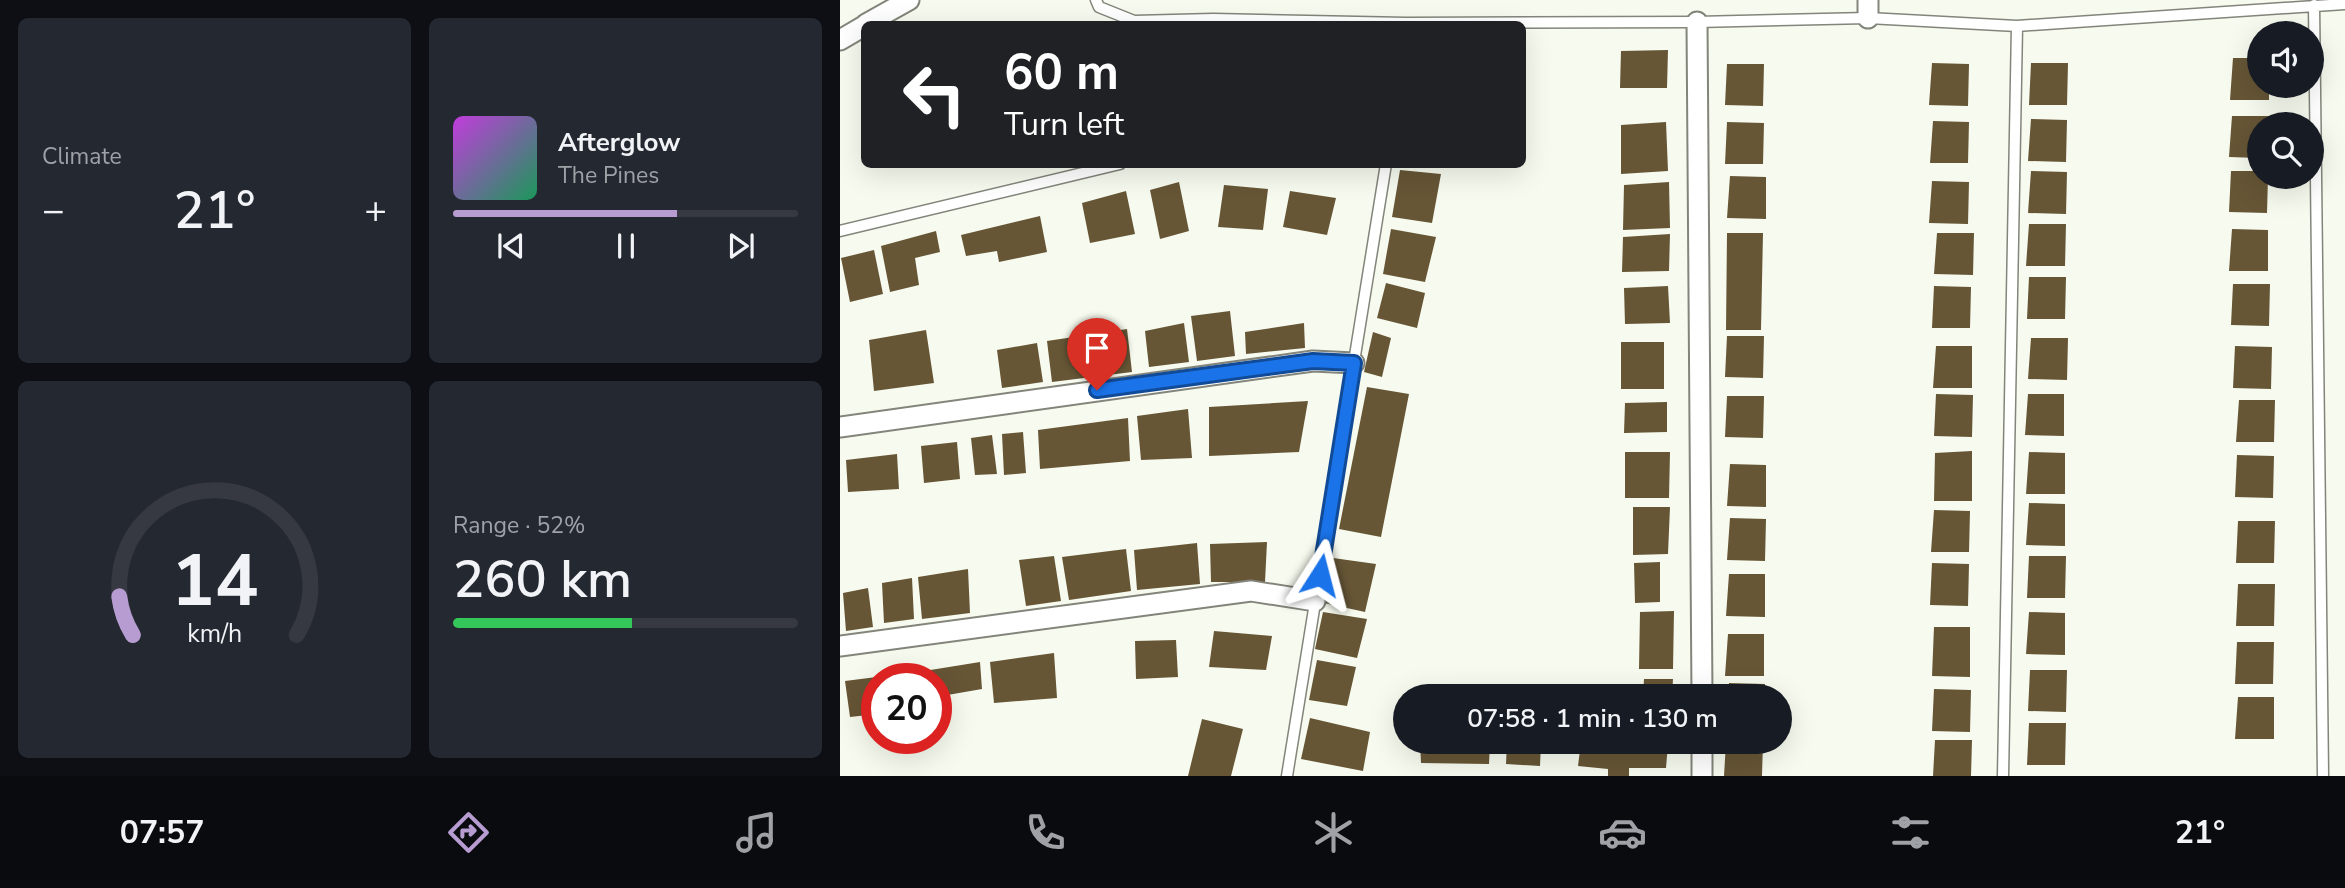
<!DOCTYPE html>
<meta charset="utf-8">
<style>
:root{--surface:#171b24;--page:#242831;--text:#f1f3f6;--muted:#9ea1a6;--line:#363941;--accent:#b79cd2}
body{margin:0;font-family:"Nunito Sans",sans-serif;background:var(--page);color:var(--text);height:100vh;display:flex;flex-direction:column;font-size:26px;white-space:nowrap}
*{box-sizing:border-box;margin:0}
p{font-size:23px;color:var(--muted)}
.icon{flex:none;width:38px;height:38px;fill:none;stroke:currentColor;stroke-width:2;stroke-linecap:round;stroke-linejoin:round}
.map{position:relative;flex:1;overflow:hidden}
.side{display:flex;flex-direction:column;gap:18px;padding:18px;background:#0d0f14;width:840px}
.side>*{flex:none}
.banner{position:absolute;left:21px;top:21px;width:665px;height:147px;border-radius:10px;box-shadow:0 7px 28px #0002;background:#202124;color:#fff;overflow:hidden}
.tools{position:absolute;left:1407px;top:21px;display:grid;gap:14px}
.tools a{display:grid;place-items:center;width:77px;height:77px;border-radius:50%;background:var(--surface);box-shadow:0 7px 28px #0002;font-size:35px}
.speed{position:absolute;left:21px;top:663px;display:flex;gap:14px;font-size:35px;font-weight:700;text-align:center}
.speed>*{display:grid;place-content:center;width:91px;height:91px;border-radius:50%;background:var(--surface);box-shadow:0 7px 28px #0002;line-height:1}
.speed .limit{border:10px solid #d22;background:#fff;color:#111}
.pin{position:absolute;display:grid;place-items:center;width:60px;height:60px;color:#fff;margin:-72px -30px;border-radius:50% 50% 50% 0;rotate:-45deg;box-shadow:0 0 7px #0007}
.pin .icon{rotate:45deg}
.me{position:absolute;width:77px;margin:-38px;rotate:9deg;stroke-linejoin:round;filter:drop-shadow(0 0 5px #0008)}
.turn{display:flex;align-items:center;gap:24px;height:147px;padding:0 28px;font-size:32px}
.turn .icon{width:91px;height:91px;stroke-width:2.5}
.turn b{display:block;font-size:49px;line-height:60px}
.big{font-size:52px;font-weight:600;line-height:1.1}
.side .widget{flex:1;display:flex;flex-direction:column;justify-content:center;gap:10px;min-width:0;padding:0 24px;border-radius:10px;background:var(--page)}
.side .dial{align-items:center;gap:0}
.dial svg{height:182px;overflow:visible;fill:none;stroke:var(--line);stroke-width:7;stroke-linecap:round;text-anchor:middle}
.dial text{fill:var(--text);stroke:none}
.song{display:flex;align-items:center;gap:21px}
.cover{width:84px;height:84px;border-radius:10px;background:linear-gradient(135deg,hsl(290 70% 55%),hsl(150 70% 35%))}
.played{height:7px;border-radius:4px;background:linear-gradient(90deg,var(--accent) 65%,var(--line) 65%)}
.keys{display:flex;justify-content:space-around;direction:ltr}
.heat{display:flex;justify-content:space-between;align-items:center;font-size:38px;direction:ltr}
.charge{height:10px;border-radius:5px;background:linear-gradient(90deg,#34c759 52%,var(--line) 0)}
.side .tiles{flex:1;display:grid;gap:18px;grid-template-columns:repeat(2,1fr)}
.trip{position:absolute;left:553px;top:684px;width:399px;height:70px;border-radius:35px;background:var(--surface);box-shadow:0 7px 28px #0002;font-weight:600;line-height:70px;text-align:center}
.tab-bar{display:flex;height:112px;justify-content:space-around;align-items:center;background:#090b0e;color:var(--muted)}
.tab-bar .icon{width:49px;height:49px}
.tab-bar .on{color:var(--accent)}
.tab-bar b{font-size:32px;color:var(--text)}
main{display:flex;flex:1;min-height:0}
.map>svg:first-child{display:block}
.building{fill:#665636}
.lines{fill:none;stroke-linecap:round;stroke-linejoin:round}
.lane-casing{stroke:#83857b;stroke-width:13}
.street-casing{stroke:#83857b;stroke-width:23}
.lane{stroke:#fff;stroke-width:10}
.street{stroke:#fff;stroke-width:19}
.route-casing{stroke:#114b97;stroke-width:18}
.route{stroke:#1a73e8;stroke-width:12}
</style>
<main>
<section class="side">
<div class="tiles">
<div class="widget"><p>Climate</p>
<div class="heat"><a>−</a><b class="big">21°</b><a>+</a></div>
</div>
<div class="widget">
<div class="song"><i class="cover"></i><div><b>Afterglow</b><p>The Pines</p></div></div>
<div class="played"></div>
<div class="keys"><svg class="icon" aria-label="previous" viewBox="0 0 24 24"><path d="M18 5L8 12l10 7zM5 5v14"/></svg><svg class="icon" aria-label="pause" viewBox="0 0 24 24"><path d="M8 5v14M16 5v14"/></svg><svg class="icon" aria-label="next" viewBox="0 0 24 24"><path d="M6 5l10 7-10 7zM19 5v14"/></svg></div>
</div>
<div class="widget dial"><svg viewBox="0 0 100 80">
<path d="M14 69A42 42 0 1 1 86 69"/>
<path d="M14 69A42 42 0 0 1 8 52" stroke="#b79cd2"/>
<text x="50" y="56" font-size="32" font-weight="700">14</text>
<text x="50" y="72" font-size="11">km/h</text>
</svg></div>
<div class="widget"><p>Range · 52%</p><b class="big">260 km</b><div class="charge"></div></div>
</div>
</section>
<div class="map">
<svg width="1505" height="776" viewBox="0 0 1505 776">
<rect width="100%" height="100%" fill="#f7faee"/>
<path class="building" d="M 828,50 L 827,88 L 780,88 L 781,51 Z
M 1393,58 L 1419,58 L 1419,86 L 1429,86 L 1429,100 L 1390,100 Z
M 1092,63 L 1129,64 L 1128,106 L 1089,105 Z
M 1191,63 L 1228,63 L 1227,105 L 1189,105 Z
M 887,64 L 924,64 L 923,106 L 885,105 Z
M 1392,116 L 1429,116 L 1429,124 L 1419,124 L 1419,158 L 1389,157 Z
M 1191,119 L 1227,120 L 1226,162 L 1188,161 Z
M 1093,121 L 1129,122 L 1128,163 L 1090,163 Z
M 826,122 L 828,171 L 781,174 L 781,125 Z
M 887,122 L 924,123 L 923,164 L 885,164 Z
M 560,170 L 601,174 L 592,223 L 552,217 Z
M 1191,171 L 1227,172 L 1226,214 L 1188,213 Z
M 1391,171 L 1419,171 L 1419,177 L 1428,177 L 1427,213 L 1389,212 Z
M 890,176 L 926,177 L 926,219 L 887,218 Z
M 1092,181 L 1129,182 L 1128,224 L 1089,223 Z
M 339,182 L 349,231 L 320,239 L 310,190 Z
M 829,182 L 830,228 L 783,230 L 784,185 Z
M 384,185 L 428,189 L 423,230 L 378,227 Z
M 286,191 L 295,234 L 250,243 L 242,203 Z
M 450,191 L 496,198 L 487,235 L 443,227 Z
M 200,216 L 207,252 L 159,262 L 157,251 L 126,256 L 121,235 Z
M 1189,224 L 1226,224 L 1225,266 L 1186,266 Z
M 551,229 L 596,237 L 585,282 L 543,274 Z
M 1392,229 L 1428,230 L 1428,271 L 1389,271 Z
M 96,231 L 100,252 L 75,258 L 79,285 L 50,292 L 41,246 Z
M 887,233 L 923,233 L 921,330 L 886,330 Z
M 1097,233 L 1134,233 L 1133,275 L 1094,274 Z
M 830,234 L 829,271 L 782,272 L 783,237 Z
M 34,250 L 43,294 L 10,302 L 1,258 Z
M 1189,277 L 1226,277 L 1225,319 L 1187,319 Z
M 546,283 L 585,293 L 577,328 L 537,318 Z
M 1393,284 L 1430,284 L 1429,326 L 1391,325 Z
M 828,286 L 830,323 L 785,324 L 784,288 Z
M 1094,286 L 1131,287 L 1130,328 L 1092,328 Z
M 390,311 L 395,356 L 357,361 L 351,316 Z
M 344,323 L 349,362 L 309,367 L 305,331 Z
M 464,323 L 465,348 L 406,354 L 405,332 Z
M 287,329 L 292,372 L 212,382 L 207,341 Z
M 86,330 L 94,383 L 34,391 L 29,340 Z
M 533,332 L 551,338 L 542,377 L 524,372 Z
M 887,336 L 924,336 L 923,378 L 885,377 Z
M 1191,338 L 1228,338 L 1227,380 L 1188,379 Z
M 781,342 L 824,342 L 824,389 L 781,389 Z
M 197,343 L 203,382 L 162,388 L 157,350 Z
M 1096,346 L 1132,346 L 1132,388 L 1093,388 Z
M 1395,346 L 1432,347 L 1431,389 L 1393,388 Z
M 527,387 L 569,394 L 541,537 L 499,529 Z
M 1096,394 L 1133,395 L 1132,437 L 1094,436 Z
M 1188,394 L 1224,394 L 1224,436 L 1185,435 Z
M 887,396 L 924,396 L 923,438 L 885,437 Z
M 1399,400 L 1435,400 L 1434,442 L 1396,442 Z
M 468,401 L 459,452 L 369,456 L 369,407 Z
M 827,402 L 827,432 L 784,433 L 785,403 Z
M 348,409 L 352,458 L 301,460 L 297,416 Z
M 288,418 L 290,461 L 200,469 L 198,430 Z
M 183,432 L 186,473 L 164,475 L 162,434 Z
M 152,435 L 157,474 L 135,475 L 131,438 Z
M 117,442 L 120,479 L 84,483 L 81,446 Z
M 1132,451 L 1132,501 L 1094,501 L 1095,453 Z
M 785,452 L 830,452 L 829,498 L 785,498 Z
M 1189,452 L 1225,453 L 1225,494 L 1186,494 Z
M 57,454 L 59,489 L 8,492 L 6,460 Z
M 1397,455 L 1434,456 L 1433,498 L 1395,497 Z
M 890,464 L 926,465 L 926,507 L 887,506 Z
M 1189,503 L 1225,504 L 1225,546 L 1186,545 Z
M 793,507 L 830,507 L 828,554 L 793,555 Z
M 1094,510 L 1130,511 L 1129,552 L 1091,552 Z
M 890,518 L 926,519 L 925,561 L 887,560 Z
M 1398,521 L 1435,521 L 1434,563 L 1396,563 Z
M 427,542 L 425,582 L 371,582 L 370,544 Z
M 357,543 L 360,584 L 297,590 L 294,550 Z
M 286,549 L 291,591 L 229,600 L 222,557 Z
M 214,556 L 221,601 L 186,606 L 179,560 Z
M 1189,556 L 1226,556 L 1225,598 L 1187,598 Z
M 493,558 L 536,564 L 525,612 L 484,603 Z
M 820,562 L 820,602 L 795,603 L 794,563 Z
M 1092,563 L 1129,564 L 1128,606 L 1090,605 Z
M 128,569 L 130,613 L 82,619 L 78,577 Z
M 889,574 L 925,574 L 925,617 L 886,616 Z
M 72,578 L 74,619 L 44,623 L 42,583 Z
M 1398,584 L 1435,584 L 1434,626 L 1396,626 Z
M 28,588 L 33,627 L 6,631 L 3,593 Z
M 834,611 L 833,669 L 799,669 L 800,612 Z
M 483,612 L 527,619 L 517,658 L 475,649 Z
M 1189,612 L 1225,613 L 1225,655 L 1186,654 Z
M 1094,627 L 1130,627 L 1130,677 L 1092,676 Z
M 374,631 L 432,636 L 426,670 L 369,667 Z
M 888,634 L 924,634 L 924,676 L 885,676 Z
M 336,640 L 338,677 L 296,679 L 295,641 Z
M 1397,642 L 1434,642 L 1433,684 L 1395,684 Z
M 214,653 L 217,698 L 154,703 L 150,662 Z
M 477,660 L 516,667 L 507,706 L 469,700 Z
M 140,662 L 142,689 L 96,697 L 96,679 L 78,679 L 78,672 Z
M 1190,670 L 1227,670 L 1226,712 L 1188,711 Z
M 60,674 L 61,679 L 37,679 L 37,714 L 10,717 L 5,681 Z
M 804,679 L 833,679 L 832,696 L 803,696 Z
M 889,683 L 925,684 L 925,696 L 888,696 Z
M 1094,689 L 1131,690 L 1130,732 L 1092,731 Z
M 1398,697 L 1434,697 L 1434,739 L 1395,739 Z
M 470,718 L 530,732 L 523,771 L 461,759 Z
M 362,719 L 403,729 L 391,776 L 348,776 Z
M 1189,723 L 1226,723 L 1225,765 L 1187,765 Z
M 1095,740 L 1132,740 L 1131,776 L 1093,776 Z
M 580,742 L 650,742 L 649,764 L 581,763 Z
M 667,742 L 701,742 L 700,766 L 666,764 Z
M 741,742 L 828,744 L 826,768 L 789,768 L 789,776 L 768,776 L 768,769 L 738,766 Z
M 886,742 L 923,742 L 922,776 L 884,776 Z"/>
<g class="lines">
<g class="lane-casing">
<path id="lane" d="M 256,0 L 259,7 L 294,21 L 373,19 L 566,23 L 857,22 L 1028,18 L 1177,26 L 1505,4
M 1474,5 L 1483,775
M 0,231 L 280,164
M 447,776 L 546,164
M 1163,776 L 1177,26"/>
</g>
<g class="street-casing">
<path id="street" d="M 1028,18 L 1028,0
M 857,22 L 862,696
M 26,24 L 69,0
M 0,40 L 24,26
M 0,427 L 473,361 L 514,363
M 0,646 L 411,591 L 475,601
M 862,742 L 862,776"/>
</g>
<use href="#lane" class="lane"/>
<use href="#street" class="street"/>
</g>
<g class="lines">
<g class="route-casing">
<path id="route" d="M 257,390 L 473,361 L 514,363 L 480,575"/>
</g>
<use href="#route" class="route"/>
</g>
</svg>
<div class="tools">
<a><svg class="icon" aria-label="sound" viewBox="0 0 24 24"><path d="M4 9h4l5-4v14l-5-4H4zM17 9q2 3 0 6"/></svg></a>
<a><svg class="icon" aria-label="search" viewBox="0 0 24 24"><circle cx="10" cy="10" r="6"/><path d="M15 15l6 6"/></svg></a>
</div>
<div class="speed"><div class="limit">20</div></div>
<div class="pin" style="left:257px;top:390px;background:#d93025"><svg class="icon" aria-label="arrive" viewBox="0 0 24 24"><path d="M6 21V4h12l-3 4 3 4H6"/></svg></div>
<svg class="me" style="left:480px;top:575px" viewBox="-20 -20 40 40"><path d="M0-17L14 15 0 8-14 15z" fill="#1a73e8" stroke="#fff" stroke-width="4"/></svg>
<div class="trip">07:58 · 1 min · 130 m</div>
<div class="banner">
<div class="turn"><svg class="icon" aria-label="left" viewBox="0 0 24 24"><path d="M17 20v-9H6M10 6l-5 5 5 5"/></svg><div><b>60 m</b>Turn left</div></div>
</div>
</div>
</main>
<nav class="tab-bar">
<b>07:57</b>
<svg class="icon on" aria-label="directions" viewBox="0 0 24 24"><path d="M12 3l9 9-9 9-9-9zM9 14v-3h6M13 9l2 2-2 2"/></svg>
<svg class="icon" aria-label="music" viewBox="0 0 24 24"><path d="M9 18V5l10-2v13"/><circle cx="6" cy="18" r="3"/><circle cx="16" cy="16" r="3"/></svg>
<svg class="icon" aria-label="phone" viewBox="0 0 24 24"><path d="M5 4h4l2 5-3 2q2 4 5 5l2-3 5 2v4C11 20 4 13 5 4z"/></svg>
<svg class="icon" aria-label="climate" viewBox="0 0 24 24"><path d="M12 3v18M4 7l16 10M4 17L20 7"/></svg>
<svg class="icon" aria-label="car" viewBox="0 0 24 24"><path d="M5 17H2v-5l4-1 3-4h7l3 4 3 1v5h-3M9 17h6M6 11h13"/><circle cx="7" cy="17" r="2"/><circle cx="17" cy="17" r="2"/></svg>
<svg class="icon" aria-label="filters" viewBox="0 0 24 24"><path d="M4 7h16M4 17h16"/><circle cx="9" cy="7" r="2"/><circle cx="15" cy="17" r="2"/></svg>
<b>21°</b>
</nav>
